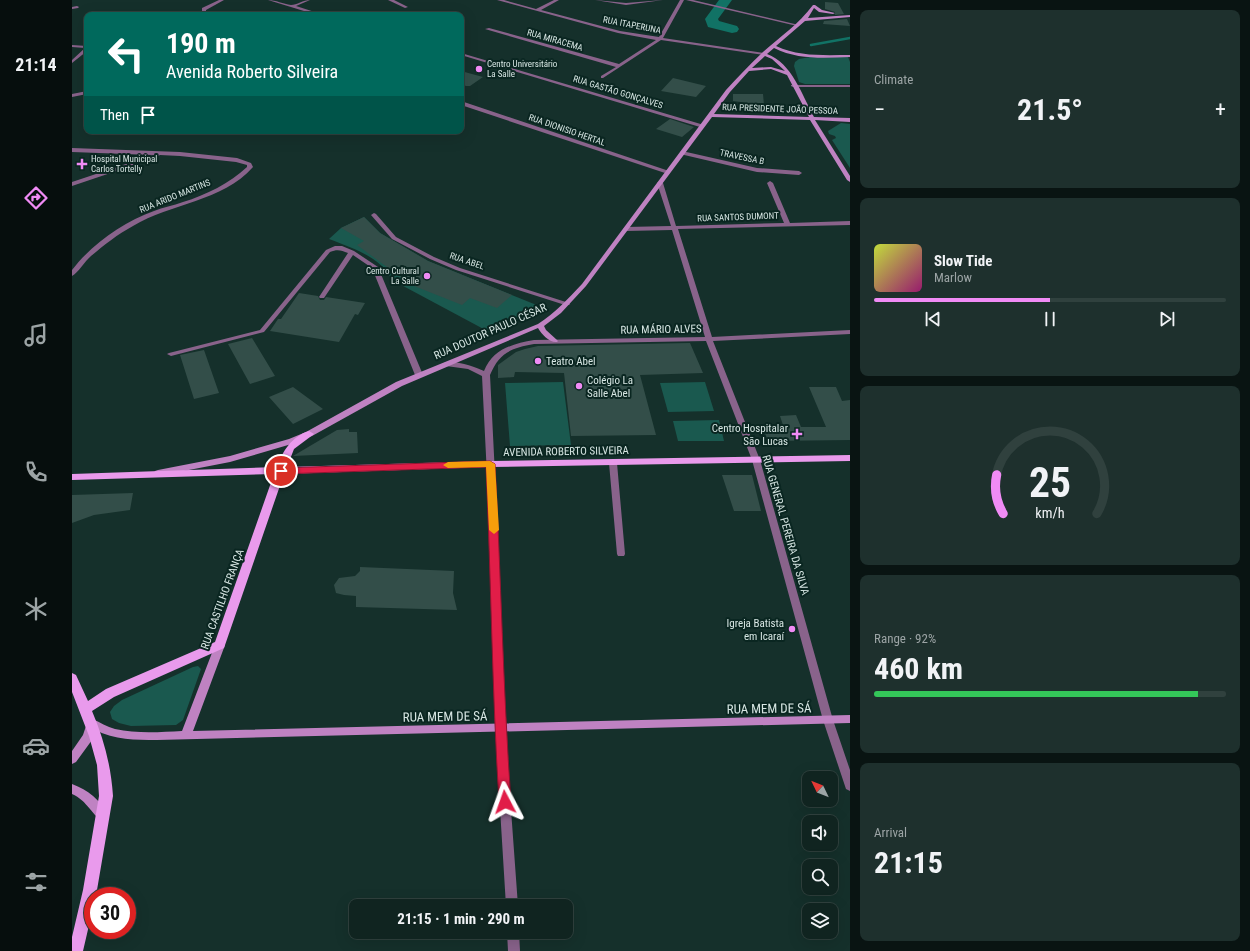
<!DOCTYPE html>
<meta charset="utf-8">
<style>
:root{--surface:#102420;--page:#1e302d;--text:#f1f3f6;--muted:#9ca4a5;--line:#30413e;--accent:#f08bf5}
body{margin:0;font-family:"Roboto Condensed",sans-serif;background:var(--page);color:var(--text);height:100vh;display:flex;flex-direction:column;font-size:15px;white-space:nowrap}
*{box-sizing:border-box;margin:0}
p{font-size:13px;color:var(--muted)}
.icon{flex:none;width:22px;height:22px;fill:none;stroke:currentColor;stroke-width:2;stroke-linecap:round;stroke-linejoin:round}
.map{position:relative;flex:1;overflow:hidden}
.drawer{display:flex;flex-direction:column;gap:10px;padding:10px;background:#091412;width:400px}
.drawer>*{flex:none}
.guide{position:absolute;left:12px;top:12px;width:380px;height:122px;border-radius:8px;box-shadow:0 4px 16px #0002,0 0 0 1px var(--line);background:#00695c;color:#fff;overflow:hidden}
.needle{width:26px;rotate:313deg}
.tools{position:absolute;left:730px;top:771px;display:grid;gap:8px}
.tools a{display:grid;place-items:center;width:36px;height:36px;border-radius:8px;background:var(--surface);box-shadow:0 4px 16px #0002,0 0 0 1px var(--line);font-size:20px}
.speed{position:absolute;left:12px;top:887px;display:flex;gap:8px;font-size:20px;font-weight:700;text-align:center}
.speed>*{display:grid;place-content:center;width:52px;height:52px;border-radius:50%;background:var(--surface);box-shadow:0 4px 16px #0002,0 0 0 1px var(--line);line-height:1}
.speed .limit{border:6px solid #d22;background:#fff;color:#111}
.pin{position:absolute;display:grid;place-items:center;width:34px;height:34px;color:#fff;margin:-17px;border:2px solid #fff;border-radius:50%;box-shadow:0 1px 4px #0007}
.me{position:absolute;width:44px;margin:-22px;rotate:356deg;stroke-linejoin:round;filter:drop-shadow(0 0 3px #0008)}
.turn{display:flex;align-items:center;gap:14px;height:84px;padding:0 16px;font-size:18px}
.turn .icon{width:52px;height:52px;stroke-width:2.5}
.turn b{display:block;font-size:28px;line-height:34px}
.then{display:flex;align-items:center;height:38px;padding:0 16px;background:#0003;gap:8px;font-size:15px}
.big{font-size:30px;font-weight:700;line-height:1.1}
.drawer .card{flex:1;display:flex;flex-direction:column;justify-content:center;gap:6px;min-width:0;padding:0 14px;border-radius:8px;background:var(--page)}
.drawer .dial{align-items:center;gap:0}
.dial svg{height:104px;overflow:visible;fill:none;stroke:var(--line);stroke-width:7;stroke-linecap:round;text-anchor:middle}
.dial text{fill:var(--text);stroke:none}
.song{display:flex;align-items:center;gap:12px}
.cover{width:48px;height:48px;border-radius:6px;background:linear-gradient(135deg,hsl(70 70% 55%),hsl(320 70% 35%))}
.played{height:4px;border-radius:2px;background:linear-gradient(90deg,var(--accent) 50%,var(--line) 50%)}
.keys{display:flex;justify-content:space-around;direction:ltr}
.heat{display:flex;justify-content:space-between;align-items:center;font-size:22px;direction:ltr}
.charge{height:6px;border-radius:3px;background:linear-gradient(90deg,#34c759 92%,var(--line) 0)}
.trip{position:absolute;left:277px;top:899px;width:224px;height:40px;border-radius:8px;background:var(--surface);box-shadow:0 4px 16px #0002,0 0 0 1px var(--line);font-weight:700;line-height:40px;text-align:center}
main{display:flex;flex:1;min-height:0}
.tabs{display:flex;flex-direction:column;width:72px;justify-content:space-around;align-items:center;background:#060e0d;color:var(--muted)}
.tabs .icon{width:28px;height:28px}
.tabs .current{color:var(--accent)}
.tabs b{font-size:18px;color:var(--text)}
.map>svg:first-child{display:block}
.green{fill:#1a594f}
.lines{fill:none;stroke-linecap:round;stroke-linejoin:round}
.stream{stroke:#117265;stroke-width:2.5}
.river{fill:#117265;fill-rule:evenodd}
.building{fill:#334e49}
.street{fill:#89638b;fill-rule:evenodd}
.secondary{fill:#bf82c2;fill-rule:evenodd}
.primary{fill:#e99aec;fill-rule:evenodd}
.route{fill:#e11d48;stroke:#92132f}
.slow{fill:#f59e0b}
.poi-dot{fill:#f08bf5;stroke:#0a2621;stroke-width:1.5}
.labels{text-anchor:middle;stroke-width:4;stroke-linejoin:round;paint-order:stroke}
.far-street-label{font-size:9px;fill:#d7e6e3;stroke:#0a2621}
.far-poi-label{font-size:9px;fill:#d7e6e3;stroke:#0a2621;text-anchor:start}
.street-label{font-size:11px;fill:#d7e6e3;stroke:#0a2621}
.poi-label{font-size:11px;fill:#d7e6e3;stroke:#0a2621;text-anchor:start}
.near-street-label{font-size:13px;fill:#d7e6e3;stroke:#0a2621}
</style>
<main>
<nav class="tabs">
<b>21:14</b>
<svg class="icon current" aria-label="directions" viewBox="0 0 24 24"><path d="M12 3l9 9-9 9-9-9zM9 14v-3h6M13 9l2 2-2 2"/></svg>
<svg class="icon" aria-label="music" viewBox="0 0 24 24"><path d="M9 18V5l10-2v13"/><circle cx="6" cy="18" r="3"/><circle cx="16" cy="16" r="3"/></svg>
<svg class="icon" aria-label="phone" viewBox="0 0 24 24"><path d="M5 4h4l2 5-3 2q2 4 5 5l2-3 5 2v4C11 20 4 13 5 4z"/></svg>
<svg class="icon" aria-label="climate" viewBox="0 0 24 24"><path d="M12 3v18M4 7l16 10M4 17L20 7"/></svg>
<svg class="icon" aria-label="car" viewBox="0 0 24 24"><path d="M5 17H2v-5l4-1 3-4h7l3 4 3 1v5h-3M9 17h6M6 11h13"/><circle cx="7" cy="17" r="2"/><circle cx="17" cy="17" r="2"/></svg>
<svg class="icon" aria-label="filters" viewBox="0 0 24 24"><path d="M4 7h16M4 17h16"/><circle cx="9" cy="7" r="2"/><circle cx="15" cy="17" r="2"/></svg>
</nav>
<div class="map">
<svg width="778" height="951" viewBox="0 0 778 951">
<rect width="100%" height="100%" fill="#15302b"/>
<path class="green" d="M 738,57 L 776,57 L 778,62 L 778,84 L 733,84 L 727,82 L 722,66 L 723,62 L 727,59 Z
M 769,123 L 778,124 L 778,168 L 760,140 L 764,138 L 763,136 L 757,134 L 756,131 Z
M 292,217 L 308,233 L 356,261 L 472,308 L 419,333 L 320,280 C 308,256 280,248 257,239 L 269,228 Z
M 491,382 L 499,445 L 438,446 L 433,383 Z
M 633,382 L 642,411 L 596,412 L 588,383 Z
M 647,420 L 652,441 L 606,441 L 601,421 Z
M 126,666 L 129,669 L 111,720 L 104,725 L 59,726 L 47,723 L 40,719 L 38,712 L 42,706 L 50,700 L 121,667 Z"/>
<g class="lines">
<path class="stream" d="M 739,45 L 778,38"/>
<path class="river" d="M 647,0 L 660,0 L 646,19 L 647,21 L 665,26 L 667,29 L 665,32 L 660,33 L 636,27 L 633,19 Z"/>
</g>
<path class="building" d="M 753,2 L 766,3 L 772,14 L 763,15 L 763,12 L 753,9 Z
M 775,19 L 778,26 L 751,24 L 752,21 Z
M 389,71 L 411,77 L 398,86 L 394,86 L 389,84 Z
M 601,78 L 634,86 L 624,97 L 589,91 Z
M 661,94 L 691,94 L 692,105 L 661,101 Z
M 598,119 L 622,127 L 610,137 L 584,129 Z
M 292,217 L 308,233 L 356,261 L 440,295 L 425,308 L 398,298 L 390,305 L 332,282 L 334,281 L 285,245 L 292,241 L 269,228 Z
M 227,293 L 246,296 L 248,300 L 252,300 L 254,297 L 293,303 L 286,315 L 283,314 L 267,342 L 198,331 L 206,319 L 209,319 Z
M 180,338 L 203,376 L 178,384 L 156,344 Z
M 618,343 L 631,373 L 568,375 L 584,435 L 499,436 L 492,373 L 443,372 L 442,377 L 426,378 L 426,365 L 444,352 L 453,349 L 466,346 Z
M 132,350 L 147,393 L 122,399 L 108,355 Z
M 221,387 L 251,409 L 221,424 L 197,397 Z
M 737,387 L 764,387 L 770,401 L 778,400 L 778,440 L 696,441 L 691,428 L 712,428 L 708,416 L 724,415 L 729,427 L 754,427 Z
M 277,429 L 277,432 L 285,432 L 286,453 L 221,456 L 265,430 Z
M 650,475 L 680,475 L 689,511 L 662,511 Z
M 61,493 L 58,510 L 22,515 L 0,523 L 0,495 Z
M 288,567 L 382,571 L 381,593 L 385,610 L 284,607 L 284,596 L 272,595 L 264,593 L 262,585 L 267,578 L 283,576 L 288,571 Z"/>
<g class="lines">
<path class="street" d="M 147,0 L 152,0 L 134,10 L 134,12 L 137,15 L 133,15 L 130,13 L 130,8 Z
M 196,0 C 204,0 211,4 219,5 C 225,5 231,0 238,0 L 224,6 L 252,15 L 245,15 Z
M 316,0 L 322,0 L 336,7 L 333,8 Z
M 425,0 L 432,0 L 464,9 L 482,0 L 487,0 L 469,10 L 548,31 L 587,37 L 608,0 L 612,0 L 591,38 L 692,53 L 694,54 L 692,55 L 589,40 L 531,78 L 529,78 L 529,76 L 544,67 L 413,29 L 417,28 L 547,64 L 584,40 L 546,33 Z
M 523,0 L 554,3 L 591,0 L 554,5 Z
M 614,0 L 621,0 L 727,25 L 725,26 Z
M 5,6 L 7,7 L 6,8 L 0,9 L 0,7 Z
M 0,45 L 15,46 L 15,51 L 0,63 L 0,60 L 13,48 L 0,47 Z
M 389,53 L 632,125 L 633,126 L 628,127 L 389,55 Z
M 719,85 L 778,85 L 778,87 L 721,87 L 719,86 Z
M 15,91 L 15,94 L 0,97 L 0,94 Z
M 389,101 L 597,171 L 598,172 L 593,173 L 389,105 Z
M 0,148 L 108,152 L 165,158 L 179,163 L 181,167 C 150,202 99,203 61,226 C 46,234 32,245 19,256 C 13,261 6,273 0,276 L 0,270 C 20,244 51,222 82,211 C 91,207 101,206 111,202 C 134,195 158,183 175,167 L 175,165 L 164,162 L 108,156 L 88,155 L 80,159 L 0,186 L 0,182 L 81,155 L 0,152 Z
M 610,151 L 685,168 L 727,171 L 730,173 L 727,175 L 685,172 L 608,154 L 608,152 Z
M 698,181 L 701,183 L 718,223 L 778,221 L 778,225 L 606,229 L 640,337 L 778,330 L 778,334 L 641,341 L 688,460 L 761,720 L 778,770 L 778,791 L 774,789 L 751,720 L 680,460 L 634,341 L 462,344 C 439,348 427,353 418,375 L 427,555 L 433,727 L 446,906 L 434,906 L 423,727 L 419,555 L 410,376 L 396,369 L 374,366 L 370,364 C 379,358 403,367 412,371 C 421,349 440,344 462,340 L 633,337 L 600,230 L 554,231 L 551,229 L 554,227 L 599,226 L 585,183 L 588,181 L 591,183 L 604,226 L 712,223 L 695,183 Z
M 302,213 L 304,214 L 324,237 L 362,257 L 388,268 L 497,303 L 498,304 L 497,305 L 493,305 L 384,270 L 358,259 L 320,239 L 299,215 Z
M 263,246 L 270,246 L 282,251 L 306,267 L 351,375 L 350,377 L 347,377 L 343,375 L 300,268 L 281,255 L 252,298 L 248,298 L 247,297 L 276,253 C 269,250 265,249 258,252 L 192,332 L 99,356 L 95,354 L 97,353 L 188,330 L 254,250 Z
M 541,460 L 545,463 L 553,554 L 552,556 L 546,556 L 545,554 L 537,463 Z
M 435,932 L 447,932 L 448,951 L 436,951 Z"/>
<path class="secondary" d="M 741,5 L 743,5 L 750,10 L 763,13 L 761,14 L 747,12 L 742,8 L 736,18 L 778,15 L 778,17 L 733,21 L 704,46 C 727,57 753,55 778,55 L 778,57 C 752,58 726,60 702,48 L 695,54 C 720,63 730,95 742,117 L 778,118 L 778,122 L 743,120 L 778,176 L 778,182 L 775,180 L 738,120 L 640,117 L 514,286 L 489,313 L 472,326 L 474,330 L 485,340 L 486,341 L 485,342 C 478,343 470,335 466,328 L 330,386 L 240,436 L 223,443 L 158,462 L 86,476 L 83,475 L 82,473 L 83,471 L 86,470 L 158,456 L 217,439 L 234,432 L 324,382 L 466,324 C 483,313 496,299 510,284 L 654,90 C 666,77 678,64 691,52 C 709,36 726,25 741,5 ZM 693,56 L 700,59 L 713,71 L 699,67 L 680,68 ZM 699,69 L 715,75 L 737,117 L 642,114 L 658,92 L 677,71 Z
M 148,641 L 151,642 L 153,645 L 121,731 L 778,715 L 778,723 L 85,740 C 63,740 43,740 23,730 L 20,740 L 4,762 L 0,764 L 0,751 L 11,735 L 16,720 L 20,719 C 28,722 35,727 43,729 C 65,734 89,732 110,731 L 143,645 L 145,642 Z
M 0,784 C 16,790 29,800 36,816 L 35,819 L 31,821 C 21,817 15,800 0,794 Z"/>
<path class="primary" d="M 237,431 L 242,434 L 222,449 L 215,467 L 418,461 L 778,455 L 778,461 L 418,467 L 212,474 L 152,648 L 42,697 L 20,711 C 32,739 39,766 41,796 L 25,890 L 24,896 L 21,896 L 21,908 L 11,951 L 0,951 L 0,937 L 11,890 L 27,796 L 25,765 L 17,736 L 0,692 L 0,673 L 4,675 L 16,701 L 34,689 L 143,642 L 202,474 L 0,480 L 0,474 L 205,467 C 210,452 220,436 237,431 Z"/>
</g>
<path class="route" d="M 418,461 L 423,464 C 429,576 431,689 439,802 L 437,806 L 433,807 L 429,806 L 427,802 C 420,690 419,578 414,467 L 209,474 L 205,471 L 209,468 Z"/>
<path class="slow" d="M 418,461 L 423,464 L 427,530 L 422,534 L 417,530 L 414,467 L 376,468 L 371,465 L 376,462 Z"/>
<g class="poi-dot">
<circle cx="407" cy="69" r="4"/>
<path d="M8 158h4v4h4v4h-4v4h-4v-4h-4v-4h4z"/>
<circle cx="355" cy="276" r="4"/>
<circle cx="466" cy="361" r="4"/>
<circle cx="507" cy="386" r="4"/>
<path d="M723 428h4v4h4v4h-4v4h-4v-4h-4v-4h4z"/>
<circle cx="720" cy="629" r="4"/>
</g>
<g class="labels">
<g class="far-street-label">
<text transform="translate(560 25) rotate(11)" y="3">RUA ITAPERUNA</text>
<text transform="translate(483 40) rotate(16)" y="3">RUA MIRACEMA</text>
<text transform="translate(546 92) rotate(17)" y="3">RUA GASTÃO GONÇALVES</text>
<text transform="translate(708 109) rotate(2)" y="3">RUA PRESIDENTE JOÃO PESSOA</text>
<text transform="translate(495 130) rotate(19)" y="3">RUA DIONISIO HERTAL</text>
<text transform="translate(670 157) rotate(12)" y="3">TRAVESSA B</text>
<text transform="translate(103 196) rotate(-22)" y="3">RUA ARIDO MARTINS</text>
<text transform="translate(666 217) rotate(-2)" y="3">RUA SANTOS DUMONT</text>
<text transform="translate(395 261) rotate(19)" y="3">RUA ABEL</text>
</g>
<g class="far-poi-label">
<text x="415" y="67">Centro Universitário<tspan x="415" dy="10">La Salle</tspan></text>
<text x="19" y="162">Hospital Municipal<tspan x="19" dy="10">Carlos Tortelly</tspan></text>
<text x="347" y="274" text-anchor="end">Centro Cultural<tspan x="347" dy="10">La Salle</tspan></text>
</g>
<g class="street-label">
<text transform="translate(589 329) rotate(-1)" y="4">RUA MÁRIO ALVES</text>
<text transform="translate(418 331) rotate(-24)" y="4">RUA DOUTOR PAULO CÉSAR</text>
<text transform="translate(494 451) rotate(-1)" y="4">AVENIDA ROBERTO SILVEIRA</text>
<text transform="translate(714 525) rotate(74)" y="4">RUA GENERAL PEREIRA DA SILVA</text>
<text transform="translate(150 599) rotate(-70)" y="4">RUA CASTILHO FRANÇA</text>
</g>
<g class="poi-label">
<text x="474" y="365">Teatro Abel</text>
<text x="515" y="384">Colégio La<tspan x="515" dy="13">Salle Abel</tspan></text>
<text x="716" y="432" text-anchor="end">Centro Hospitalar<tspan x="716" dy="13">São Lucas</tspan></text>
<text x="712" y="627" text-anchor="end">Igreja Batista<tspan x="712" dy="13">em Icaraí</tspan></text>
</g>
<g class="near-street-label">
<text transform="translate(697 708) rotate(-1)" y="5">RUA MEM DE SÁ</text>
<text transform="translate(373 716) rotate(-1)" y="5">RUA MEM DE SÁ</text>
</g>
</g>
</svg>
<div class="tools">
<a><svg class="needle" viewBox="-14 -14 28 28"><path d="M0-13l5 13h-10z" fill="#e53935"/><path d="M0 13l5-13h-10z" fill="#9ca4a5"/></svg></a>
<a><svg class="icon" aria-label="sound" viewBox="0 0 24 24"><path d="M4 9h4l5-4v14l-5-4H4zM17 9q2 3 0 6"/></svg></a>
<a><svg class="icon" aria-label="search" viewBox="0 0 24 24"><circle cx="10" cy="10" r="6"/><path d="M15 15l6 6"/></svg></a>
<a><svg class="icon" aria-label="layers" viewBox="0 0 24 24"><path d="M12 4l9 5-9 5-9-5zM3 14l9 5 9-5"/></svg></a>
</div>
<div class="speed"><div class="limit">30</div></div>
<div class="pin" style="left:209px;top:471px;background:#d93025"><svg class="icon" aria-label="arrive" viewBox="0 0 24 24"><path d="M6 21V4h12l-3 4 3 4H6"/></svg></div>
<svg class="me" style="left:433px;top:802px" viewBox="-20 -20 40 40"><path d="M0-17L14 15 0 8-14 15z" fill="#e11d48" stroke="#fff" stroke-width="4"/></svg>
<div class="trip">21:15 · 1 min · 290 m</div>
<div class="guide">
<div class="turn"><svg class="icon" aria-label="left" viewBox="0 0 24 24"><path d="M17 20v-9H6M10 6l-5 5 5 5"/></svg><div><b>190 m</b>Avenida Roberto Silveira</div></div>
<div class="then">Then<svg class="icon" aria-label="arrive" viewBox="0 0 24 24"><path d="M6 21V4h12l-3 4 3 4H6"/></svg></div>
</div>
</div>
<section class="drawer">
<div class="card"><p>Climate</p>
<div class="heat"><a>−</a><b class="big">21.5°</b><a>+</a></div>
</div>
<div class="card">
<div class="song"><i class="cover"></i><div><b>Slow Tide</b><p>Marlow</p></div></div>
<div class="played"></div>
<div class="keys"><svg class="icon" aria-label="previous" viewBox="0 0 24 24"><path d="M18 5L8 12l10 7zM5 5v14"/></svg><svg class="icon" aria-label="pause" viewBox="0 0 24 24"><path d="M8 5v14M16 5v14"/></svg><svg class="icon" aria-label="next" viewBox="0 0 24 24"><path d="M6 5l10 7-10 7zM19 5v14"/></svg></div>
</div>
<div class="card dial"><svg viewBox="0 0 100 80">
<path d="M14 69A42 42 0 1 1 86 69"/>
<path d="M14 69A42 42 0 0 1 9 39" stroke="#f08bf5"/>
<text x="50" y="56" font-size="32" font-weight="700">25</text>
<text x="50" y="72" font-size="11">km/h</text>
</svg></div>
<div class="card"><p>Range · 92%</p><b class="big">460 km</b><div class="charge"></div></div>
<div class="card"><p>Arrival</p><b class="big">21:15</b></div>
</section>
</main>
